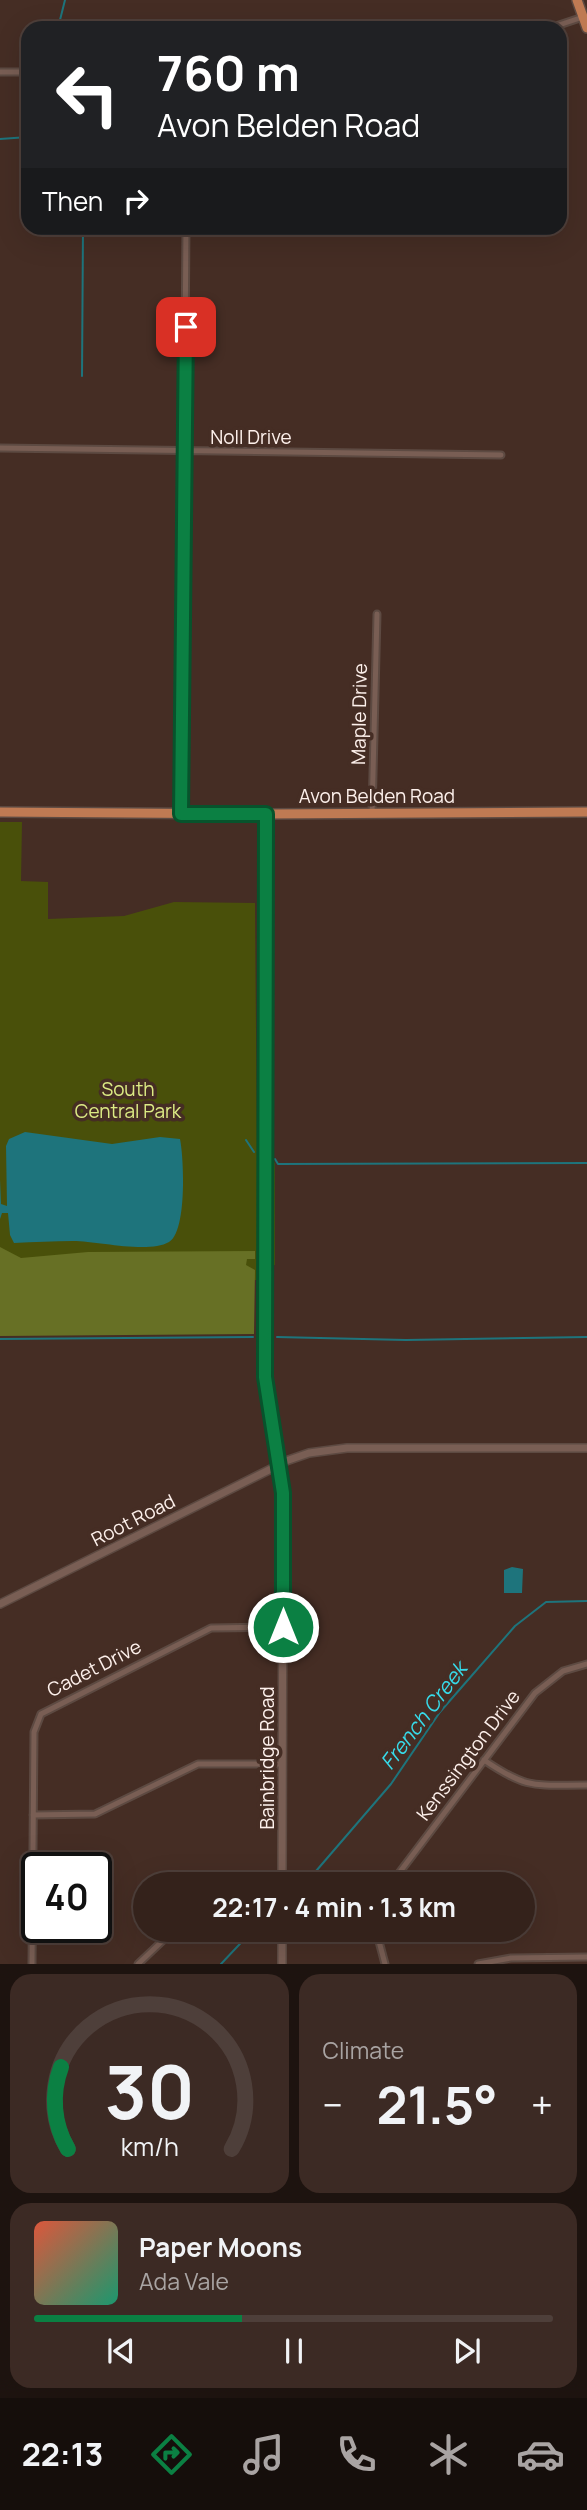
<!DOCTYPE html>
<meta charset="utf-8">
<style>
:root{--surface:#34221b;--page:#3c2a24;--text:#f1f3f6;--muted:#a9a4a3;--line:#4e3f3a;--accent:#0b8043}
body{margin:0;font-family:Manrope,sans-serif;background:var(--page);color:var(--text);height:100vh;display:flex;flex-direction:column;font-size:26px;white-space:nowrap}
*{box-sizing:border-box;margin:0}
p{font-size:23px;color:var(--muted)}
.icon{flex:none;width:38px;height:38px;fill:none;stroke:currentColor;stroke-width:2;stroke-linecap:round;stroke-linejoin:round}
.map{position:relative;height:1964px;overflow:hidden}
.drawer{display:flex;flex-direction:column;gap:10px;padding:10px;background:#1d130f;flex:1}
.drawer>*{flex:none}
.top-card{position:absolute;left:21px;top:21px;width:546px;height:214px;border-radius:21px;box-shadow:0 7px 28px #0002,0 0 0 2px var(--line);background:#202124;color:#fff;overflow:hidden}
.speed{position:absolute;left:21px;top:1852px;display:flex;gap:14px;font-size:35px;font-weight:700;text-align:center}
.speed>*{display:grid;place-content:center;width:91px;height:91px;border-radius:50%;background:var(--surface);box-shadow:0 7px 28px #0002,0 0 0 2px var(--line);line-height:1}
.speed .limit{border:4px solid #111;border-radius:10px;background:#fff;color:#111}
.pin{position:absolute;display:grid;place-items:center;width:60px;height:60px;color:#fff;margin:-30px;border-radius:14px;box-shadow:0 4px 10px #0006}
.me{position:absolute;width:77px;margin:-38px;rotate:0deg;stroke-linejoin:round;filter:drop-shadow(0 0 5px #0008)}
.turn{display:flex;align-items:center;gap:24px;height:147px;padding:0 21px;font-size:32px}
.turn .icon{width:91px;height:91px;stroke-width:2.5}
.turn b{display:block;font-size:49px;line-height:60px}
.then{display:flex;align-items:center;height:66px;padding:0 21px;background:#0003;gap:14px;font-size:26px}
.big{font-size:52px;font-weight:700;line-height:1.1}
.drawer .card{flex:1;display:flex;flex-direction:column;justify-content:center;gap:10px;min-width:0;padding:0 24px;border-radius:21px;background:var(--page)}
.drawer .dial{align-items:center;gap:0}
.dial svg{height:182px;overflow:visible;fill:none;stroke:var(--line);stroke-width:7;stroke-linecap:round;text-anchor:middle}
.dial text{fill:var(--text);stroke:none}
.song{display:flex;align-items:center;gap:21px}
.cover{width:84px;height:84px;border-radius:10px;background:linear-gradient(135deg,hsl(10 70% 55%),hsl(160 70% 35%))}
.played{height:7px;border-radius:4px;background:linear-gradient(90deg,var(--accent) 40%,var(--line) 40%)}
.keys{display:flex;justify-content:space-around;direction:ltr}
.heat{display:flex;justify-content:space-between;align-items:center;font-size:38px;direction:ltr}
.drawer .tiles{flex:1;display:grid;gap:10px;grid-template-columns:1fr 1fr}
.card:last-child{grid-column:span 2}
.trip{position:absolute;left:133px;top:1872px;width:402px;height:70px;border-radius:35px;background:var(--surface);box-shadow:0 7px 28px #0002,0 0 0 2px var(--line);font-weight:700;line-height:70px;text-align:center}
.dock{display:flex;height:112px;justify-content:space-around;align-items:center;background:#150e0b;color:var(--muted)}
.dock .icon{width:49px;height:49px}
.dock .on{color:var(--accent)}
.dock b{font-size:32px;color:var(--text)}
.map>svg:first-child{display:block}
.green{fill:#49500a}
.forest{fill:#677025}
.water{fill:#1e747c}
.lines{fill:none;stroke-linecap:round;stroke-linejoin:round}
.stream{stroke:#1e747c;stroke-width:2}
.minor-casing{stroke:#5d4a42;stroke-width:9}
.tertiary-casing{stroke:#5d4a42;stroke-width:10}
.primary-casing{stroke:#5d4a42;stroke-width:12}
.minor{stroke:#795e54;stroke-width:5}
.tertiary{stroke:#795e54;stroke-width:7}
.primary{stroke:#bf7a53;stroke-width:9}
.route-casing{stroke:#07532c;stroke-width:18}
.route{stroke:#0b8043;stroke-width:12}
.labels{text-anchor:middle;stroke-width:7;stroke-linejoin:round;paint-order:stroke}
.street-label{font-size:19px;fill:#fdf0eb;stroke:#452d24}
.park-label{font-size:19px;fill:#dceb84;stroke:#452d24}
.water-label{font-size:21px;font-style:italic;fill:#37dae9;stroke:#452d24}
</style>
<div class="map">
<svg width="587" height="1964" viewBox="0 0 587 1964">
<rect width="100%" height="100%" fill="#452d24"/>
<path class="green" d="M 0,822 L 22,822 L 21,881 L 48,882 L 48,919 L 124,916 L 174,902 L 255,903 L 258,1280 L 0,1283 Z
M 272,1161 L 275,1163 L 275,1265 L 272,1265 Z"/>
<path class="forest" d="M 0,1247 L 21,1258 L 88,1252 L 255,1251 L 255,1259 L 247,1259 L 246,1265 L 255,1270 L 254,1334 L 0,1336 Z"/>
<path class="water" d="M 25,1132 L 112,1144 L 160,1137 L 180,1139 C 184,1158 187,1232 169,1242 C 148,1254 98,1241 73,1241 C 54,1241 34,1242 14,1243 L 10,1235 L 8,1213 L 2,1213 L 0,1219 L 0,1179 L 1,1204 L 7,1206 L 6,1146 L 9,1139 Z
M 512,1567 L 523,1569 L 522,1593 L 504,1593 L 504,1570 Z"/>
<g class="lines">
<path class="stream" d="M 58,28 L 65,0
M 0,139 L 28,137
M 82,376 L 83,228
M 246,1140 L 254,1152
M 275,1159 L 278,1164 L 587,1163
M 277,1337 L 406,1340 L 587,1337
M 0,1339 L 253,1337
M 304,1885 L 391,1784 L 440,1712 L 515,1626 L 546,1602 L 587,1601
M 221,1964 L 253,1930"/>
<g class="minor-casing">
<path id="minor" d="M 550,28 L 583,17
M 0,72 L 28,72
M 0,448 L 501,455
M 181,814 L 186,228
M 372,814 L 377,614
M 484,1760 C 528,1790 535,1785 587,1785
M 33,1815 L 95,1814 L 198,1764 L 282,1764
M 221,1885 L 231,1881 L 282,1881
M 390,1885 L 535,1693 L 563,1671 L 587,1664
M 376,1930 L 385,1964
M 32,1964 L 34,1732 L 41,1714 L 211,1628 L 283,1627
M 138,1964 L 174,1930
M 478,1964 L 511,1958 L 587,1957"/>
</g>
<g class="tertiary-casing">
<path id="tertiary" d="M 266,814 L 265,1377 L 283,1493 L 282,1885
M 283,1462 L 309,1453 L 347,1448 L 587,1448
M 0,1604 L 281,1464
M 282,1930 L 282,1964"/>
</g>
<g class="primary-casing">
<path id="primary" d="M 577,0 L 587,28
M 0,812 L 266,814 L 587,812"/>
</g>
<use href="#minor" class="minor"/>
<use href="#tertiary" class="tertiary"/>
<use href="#primary" class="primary"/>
</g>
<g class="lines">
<g class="route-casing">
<path id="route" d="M 186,327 L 181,814 L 266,814 L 265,1377 L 283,1493 L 283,1627"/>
</g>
<use href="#route" class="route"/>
</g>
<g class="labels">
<g class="street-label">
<text x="251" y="444">Noll Drive</text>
<text transform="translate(359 714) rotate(-89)" y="7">Maple Drive</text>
<text x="377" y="803">Avon Belden Road</text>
<text transform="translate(133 1520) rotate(-27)" y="7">Root Road</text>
<text transform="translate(94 1668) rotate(-27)" y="7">Cadet Drive</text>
<text transform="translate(468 1755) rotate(-53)" y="7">Kenssington Drive</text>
<text transform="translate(267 1758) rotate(-90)" y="7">Bainbridge Road</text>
</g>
<g class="park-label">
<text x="128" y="1096">South<tspan x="128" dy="22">Central Park</tspan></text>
</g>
<g class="water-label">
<text transform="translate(424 1716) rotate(-53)" y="7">French Creek</text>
</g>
</g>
</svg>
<div class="speed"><div class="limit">40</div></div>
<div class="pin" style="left:186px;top:327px;background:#d93025"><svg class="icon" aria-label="arrive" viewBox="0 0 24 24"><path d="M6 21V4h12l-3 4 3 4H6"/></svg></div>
<svg class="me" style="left:283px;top:1627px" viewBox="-20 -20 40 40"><circle r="17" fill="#0b8043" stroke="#fff" stroke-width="3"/><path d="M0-11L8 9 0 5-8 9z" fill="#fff"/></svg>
<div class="trip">22:17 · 4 min · 1.3 km</div>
<div class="top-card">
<div class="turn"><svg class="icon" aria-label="left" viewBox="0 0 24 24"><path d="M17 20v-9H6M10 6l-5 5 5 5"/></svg><div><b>760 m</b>Avon Belden Road</div></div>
<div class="then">Then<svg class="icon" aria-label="right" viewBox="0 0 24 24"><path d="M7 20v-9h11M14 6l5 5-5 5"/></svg></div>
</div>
</div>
<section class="drawer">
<div class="tiles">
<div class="card dial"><svg viewBox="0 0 100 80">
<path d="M14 69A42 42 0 1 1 86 69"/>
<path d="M14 69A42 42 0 0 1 11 33" stroke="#0b8043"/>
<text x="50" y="56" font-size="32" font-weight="700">30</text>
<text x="50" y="72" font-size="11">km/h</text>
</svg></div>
<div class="card"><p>Climate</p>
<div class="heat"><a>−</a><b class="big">21.5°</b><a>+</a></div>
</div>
<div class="card">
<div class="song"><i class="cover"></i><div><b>Paper Moons</b><p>Ada Vale</p></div></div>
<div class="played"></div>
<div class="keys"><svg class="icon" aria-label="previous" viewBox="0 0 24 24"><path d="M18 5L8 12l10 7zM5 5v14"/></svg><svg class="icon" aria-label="pause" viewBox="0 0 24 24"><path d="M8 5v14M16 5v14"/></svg><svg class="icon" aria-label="next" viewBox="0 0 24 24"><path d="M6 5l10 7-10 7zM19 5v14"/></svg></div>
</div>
</div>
</section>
<nav class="dock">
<b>22:13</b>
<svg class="icon on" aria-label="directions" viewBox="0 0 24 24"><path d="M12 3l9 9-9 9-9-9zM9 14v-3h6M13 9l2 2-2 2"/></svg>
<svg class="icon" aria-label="music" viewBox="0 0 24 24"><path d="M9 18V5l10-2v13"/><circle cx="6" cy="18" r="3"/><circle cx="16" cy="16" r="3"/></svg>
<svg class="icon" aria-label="phone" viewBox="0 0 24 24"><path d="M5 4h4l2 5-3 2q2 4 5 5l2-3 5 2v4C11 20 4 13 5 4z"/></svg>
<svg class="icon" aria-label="climate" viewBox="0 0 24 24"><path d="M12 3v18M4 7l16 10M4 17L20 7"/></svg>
<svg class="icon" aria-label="car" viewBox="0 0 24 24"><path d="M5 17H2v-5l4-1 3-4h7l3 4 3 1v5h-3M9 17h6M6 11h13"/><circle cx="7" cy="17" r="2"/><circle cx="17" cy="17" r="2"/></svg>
</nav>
